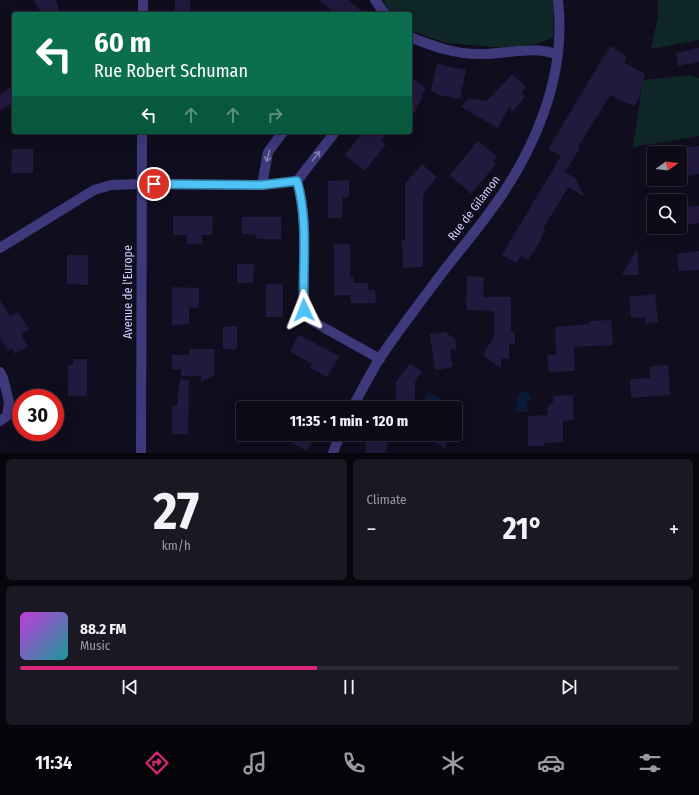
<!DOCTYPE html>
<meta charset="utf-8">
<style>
:root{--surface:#0c0a16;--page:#1a1823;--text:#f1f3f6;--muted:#9a9aa1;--line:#2c2b35;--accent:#db2777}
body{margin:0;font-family:"Fira Sans Condensed",sans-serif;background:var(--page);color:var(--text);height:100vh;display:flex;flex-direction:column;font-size:15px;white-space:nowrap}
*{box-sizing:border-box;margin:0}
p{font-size:13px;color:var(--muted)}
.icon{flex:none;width:22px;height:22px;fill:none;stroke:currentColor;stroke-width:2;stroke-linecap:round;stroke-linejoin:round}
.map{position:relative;height:453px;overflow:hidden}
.details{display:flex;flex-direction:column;gap:6px;padding:6px;background:#07060c;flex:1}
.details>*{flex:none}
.banner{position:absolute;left:12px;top:12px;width:400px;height:122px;border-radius:4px;box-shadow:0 4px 16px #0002,0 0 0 1px var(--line);background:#0b6e4f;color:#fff;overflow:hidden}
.needle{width:26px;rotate:76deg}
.controls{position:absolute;left:647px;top:146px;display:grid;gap:8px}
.controls a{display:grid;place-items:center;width:40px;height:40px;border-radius:4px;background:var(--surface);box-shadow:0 4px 16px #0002,0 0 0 1px var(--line);font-size:20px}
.speed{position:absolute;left:12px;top:389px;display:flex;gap:8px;font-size:20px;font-weight:700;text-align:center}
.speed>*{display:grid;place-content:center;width:52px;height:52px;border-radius:50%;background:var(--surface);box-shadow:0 4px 16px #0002,0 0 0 1px var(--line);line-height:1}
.speed .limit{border:6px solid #d22;background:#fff;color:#111}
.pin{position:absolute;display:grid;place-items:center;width:34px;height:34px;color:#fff;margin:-17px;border:2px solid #fff;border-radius:50%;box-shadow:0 1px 4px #0007}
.me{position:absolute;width:44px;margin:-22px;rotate:358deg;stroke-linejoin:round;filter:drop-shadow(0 0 3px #0008)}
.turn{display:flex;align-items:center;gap:14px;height:84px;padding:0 16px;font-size:18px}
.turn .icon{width:52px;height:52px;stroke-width:2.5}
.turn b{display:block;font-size:28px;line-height:34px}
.lanes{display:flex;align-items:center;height:38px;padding:0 16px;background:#0003;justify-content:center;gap:20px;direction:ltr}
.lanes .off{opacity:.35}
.big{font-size:30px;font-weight:700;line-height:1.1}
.details .tile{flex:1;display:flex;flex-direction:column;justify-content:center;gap:6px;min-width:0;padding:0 14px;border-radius:6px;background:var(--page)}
.details .dial{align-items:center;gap:0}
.dial b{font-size:52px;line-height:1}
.song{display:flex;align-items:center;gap:12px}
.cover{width:48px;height:48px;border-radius:6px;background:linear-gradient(135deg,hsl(290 70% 55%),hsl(180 70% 35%))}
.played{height:4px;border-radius:2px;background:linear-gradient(90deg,var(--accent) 45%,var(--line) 45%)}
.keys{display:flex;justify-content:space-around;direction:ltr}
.heat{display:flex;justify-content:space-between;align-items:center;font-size:22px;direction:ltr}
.details .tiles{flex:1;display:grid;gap:6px;grid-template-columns:1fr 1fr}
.tile:last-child{grid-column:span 2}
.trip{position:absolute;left:236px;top:401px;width:226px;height:40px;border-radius:4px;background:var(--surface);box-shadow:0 4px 16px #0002,0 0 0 1px var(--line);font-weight:700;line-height:40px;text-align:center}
.tabs{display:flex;height:64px;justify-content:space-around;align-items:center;background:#050409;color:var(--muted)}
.tabs .icon{width:28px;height:28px}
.tabs .current{color:var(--accent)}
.tabs b{font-size:18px;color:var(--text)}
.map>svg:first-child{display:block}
.green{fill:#102727}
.water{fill:#0a1a39}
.building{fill:#22193e}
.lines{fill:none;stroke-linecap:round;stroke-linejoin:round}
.minor{stroke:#3d397b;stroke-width:10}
.oneway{stroke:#807bb6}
.route-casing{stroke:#337fa1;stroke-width:10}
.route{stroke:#4fc3f7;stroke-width:7}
.labels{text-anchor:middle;stroke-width:4;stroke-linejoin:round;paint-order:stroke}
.street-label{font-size:12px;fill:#d2cbfd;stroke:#100d1e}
</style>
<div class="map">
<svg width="699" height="453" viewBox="0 0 699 453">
<rect width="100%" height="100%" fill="#100d1e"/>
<path class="green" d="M 383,0 L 554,0 L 553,38 L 536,44 L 505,48 L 446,43 L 412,31 L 410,30 L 410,14 L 391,14 Z
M 658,0 L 699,0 L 699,40 L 651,49 L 658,16 Z
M 690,75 L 699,78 L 699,136 L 633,147 L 643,80 Z"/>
<path class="water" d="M 524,390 L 532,397 L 527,402 L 527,412 L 516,412 L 517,397 Z
M 429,392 L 445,403 L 446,408 L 437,408 L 424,399 Z"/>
<path class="building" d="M 34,0 L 56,0 L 60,13 L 41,13 Z
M 175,0 L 190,0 L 190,14 L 175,14 Z
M 319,0 L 348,0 L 365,14 L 336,14 Z
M 610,46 L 627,57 L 624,62 L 645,74 L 638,101 L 634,106 L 610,95 L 578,147 L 580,148 L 565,172 L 575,178 L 585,197 L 568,187 L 543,229 L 545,231 L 541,237 L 542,238 L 528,260 L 521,256 L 517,263 L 502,255 L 561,156 L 548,149 Z
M 699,48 L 699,62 L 678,66 L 676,53 Z
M 437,64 L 466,70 L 460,99 L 439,95 L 431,90 Z
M 512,74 L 526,87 L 521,93 L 525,97 L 513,111 L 509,107 L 498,128 L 461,107 L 469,98 L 487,101 Z
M 410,76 L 426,88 L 422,94 L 423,96 L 410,121 Z
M 14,84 L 14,102 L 0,111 L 0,95 Z
M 363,132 L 388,132 L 381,140 L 386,144 L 365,171 L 345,155 Z
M 478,141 L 497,157 L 492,161 L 496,164 L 471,194 L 450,175 Z
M 699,146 L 699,174 L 680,177 L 680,161 L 682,160 L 680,148 Z
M 12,149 L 33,149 L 33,173 L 11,173 Z
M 422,164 L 437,177 L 423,195 L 423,267 L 403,268 L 402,240 L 405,240 L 405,184 Z
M 349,180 L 349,197 L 343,197 L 342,218 L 328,218 L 328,181 Z
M 699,206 L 699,223 L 680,226 L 680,207 Z
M 173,216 L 213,216 L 212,235 L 202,235 L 202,244 L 187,244 L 187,235 L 173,235 Z
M 242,217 L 281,217 L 281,239 L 257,239 L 256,235 L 242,234 Z
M 334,244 L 350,244 L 350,277 L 353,277 L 354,283 L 368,283 L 368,290 L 375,290 L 376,303 L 351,303 L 350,295 L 334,295 Z
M 637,249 L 639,275 L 622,275 Z
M 699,251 L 699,270 L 679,271 L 677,254 Z
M 67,255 L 88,255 L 88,285 L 67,284 Z
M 237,264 L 254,264 L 253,283 L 237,283 Z
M 467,276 L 484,277 L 483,297 L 511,297 L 511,331 L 515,332 L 515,344 L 509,344 L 509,359 L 501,359 L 501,369 L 483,355 L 494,336 L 494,311 L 466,310 Z
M 266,284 L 283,284 L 283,317 L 266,317 Z
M 172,287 L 199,288 L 199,308 L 189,307 L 189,324 L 172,325 Z
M 655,294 L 658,322 L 646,324 L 645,317 L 631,318 L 629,297 Z
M 0,300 L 10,316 L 18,312 L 29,329 L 21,334 L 28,346 L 15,354 L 12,348 L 8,350 L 0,338 Z
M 611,320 L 613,345 L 574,347 L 575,371 L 549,372 L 547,355 L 556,355 L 555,327 L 590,324 L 590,321 Z
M 237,326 L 237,349 L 223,349 L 223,327 Z
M 445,332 L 455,339 L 457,349 L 450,350 L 453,367 L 435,370 L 430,334 Z
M 299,335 L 339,356 L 327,377 L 310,368 L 312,364 L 290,351 Z
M 189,349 L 214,349 L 214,375 L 201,382 L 201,376 L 181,376 L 181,369 L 172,369 L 172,355 L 189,355 Z
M 74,359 L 87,359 L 87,396 L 68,396 L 68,365 L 73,365 Z
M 410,363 L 422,372 L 415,382 L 415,407 L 396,406 L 396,382 Z
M 668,365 L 670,395 L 631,398 L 630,379 L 650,378 L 649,366 Z
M 180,379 L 189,380 L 188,434 L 172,434 L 172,406 L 177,406 Z
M 573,395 L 574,420 L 563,421 L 563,442 L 544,443 L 544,446 L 528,446 L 528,416 L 548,415 L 547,408 L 553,402 L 553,396 Z
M 297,434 L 316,434 L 307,451 L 292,443 Z
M 422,434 L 452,434 L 444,448 Z
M 366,440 L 387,442 L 386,453 L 365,453 Z"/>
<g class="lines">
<path class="minor" d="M 375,0 L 385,14
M 143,14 L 143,0
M 410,37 C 432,46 457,55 482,54 C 506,54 536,45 558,55
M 297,181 C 309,223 302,267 304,310 L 312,321 L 380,359
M 262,185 L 268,152 L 283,132
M 0,248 L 94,190 L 111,185 L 142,184 L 262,185 L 297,181 L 335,132
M 0,372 L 3,378 L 9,402 L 7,416 L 0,421
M 352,408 C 361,392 370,374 380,358 C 398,331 419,304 439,277 C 455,256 473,235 489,213 C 534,153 567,77 558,0
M 141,453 L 142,132
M 333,453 L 340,434"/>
</g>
<defs><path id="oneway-shaft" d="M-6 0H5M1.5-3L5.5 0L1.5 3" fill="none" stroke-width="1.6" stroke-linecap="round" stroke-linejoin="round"/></defs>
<g class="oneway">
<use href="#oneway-shaft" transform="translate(268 156) rotate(105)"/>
<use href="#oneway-shaft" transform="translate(316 156) rotate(-52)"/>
</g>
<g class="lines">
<g class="route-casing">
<path id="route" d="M 154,184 L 262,185 L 297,181 C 309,223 302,267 304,310"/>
</g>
<use href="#route" class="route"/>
</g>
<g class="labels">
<g class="street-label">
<text transform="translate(474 208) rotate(-53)" y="4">Rue de Gilamon</text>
<text transform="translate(128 292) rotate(-90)" y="4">Avenue de l'Europe</text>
</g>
</g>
</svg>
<div class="controls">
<a><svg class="needle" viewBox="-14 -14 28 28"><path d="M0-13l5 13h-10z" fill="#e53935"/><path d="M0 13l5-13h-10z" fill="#9a9aa1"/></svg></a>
<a><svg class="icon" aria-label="search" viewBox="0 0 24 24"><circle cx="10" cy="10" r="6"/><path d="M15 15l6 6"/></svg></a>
</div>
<div class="speed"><div class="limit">30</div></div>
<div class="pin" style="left:154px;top:184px;background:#d93025"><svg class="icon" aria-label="arrive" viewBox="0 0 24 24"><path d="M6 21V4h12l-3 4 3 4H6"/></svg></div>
<svg class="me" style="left:304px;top:310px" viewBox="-20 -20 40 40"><path d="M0-17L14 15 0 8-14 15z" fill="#4fc3f7" stroke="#fff" stroke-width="4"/></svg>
<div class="trip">11:35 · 1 min · 120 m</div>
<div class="banner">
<div class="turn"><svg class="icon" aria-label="left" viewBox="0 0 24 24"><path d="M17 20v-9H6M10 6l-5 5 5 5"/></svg><div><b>60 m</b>Rue Robert Schuman</div></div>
<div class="lanes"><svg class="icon" aria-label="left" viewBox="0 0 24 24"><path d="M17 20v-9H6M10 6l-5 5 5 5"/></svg><svg class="icon off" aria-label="ahead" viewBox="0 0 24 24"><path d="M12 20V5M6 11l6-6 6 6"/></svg><svg class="icon off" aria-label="ahead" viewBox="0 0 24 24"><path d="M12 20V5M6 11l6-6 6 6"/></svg><svg class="icon off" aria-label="right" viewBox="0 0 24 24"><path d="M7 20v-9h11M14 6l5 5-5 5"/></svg></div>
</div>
</div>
<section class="details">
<div class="tiles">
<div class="tile dial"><b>27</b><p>km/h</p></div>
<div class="tile"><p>Climate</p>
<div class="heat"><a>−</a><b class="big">21°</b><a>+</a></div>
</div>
<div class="tile">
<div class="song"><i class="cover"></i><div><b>88.2 FM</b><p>Music</p></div></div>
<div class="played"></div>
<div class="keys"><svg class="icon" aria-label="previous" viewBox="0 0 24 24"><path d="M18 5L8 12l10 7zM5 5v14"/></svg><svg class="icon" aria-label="pause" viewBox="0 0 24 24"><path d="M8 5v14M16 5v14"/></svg><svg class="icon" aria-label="next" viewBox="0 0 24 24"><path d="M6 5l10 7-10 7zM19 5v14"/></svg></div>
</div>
</div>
</section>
<nav class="tabs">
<b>11:34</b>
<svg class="icon current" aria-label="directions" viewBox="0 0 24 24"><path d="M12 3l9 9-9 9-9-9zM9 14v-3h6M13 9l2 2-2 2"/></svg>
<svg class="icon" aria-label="music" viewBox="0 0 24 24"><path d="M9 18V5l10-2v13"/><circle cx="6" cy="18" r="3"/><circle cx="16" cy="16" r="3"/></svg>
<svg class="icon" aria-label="phone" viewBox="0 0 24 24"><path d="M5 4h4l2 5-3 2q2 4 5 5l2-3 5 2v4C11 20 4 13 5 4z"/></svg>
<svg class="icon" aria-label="climate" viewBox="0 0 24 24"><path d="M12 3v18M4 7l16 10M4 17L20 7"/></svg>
<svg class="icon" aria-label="car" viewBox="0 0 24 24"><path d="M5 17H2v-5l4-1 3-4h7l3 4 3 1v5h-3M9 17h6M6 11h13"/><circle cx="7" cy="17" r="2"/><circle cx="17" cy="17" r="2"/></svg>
<svg class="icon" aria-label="filters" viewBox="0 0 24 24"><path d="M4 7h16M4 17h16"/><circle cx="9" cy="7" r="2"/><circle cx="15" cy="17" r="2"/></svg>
</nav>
